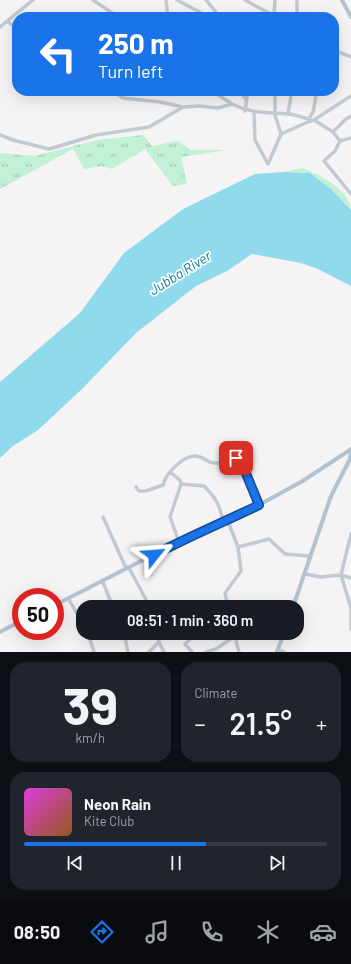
<!DOCTYPE html>
<meta charset="utf-8">
<style>
:root{--surface:#171b24;--page:#20242c;--text:#f1f3f6;--muted:#9ea1a6;--line:#363941;--accent:#1a73e8}
body{margin:0;font-family:Barlow,sans-serif;background:var(--page);color:var(--text);height:100vh;display:flex;flex-direction:column;font-size:15px;white-space:nowrap}
*{box-sizing:border-box;margin:0}
p{font-size:13px;color:var(--muted)}
.icon{flex:none;width:22px;height:22px;fill:none;stroke:currentColor;stroke-width:2;stroke-linecap:round;stroke-linejoin:round}
.map{position:relative;height:652px;overflow:hidden}
.panel{display:flex;flex-direction:column;gap:10px;padding:10px;background:#0d0f14;flex:1}
.panel>*{flex:none}
.top-card{position:absolute;left:12px;top:12px;width:327px;height:84px;border-radius:16px;box-shadow:0 4px 16px #0002;background:#1a73e8;color:#fff;overflow:hidden}
.speed{position:absolute;left:12px;top:588px;display:flex;gap:8px;font-size:20px;font-weight:700;text-align:center}
.speed>*{display:grid;place-content:center;width:52px;height:52px;border-radius:50%;background:var(--surface);box-shadow:0 4px 16px #0002;line-height:1}
.speed .limit{border:6px solid #d22;background:#fff;color:#111}
.pin{position:absolute;display:grid;place-items:center;width:34px;height:34px;color:#fff;margin:-17px;border-radius:8px;box-shadow:0 2px 6px #0006}
.me{position:absolute;width:44px;margin:-22px;rotate:62deg;stroke-linejoin:round;filter:drop-shadow(0 0 3px #0008)}
.turn{display:flex;align-items:center;gap:14px;height:84px;padding:0 20px;font-size:18px}
.turn .icon{width:52px;height:52px;stroke-width:2.5}
.turn b{display:block;font-size:28px;line-height:34px}
.big{font-size:30px;font-weight:600;line-height:1.1}
.panel .tile{flex:1;display:flex;flex-direction:column;justify-content:center;gap:6px;min-width:0;padding:0 14px;border-radius:16px;background:var(--page)}
.panel .dial{align-items:center;gap:0}
.dial b{font-size:52px;line-height:1}
.song{display:flex;align-items:center;gap:12px}
.cover{width:48px;height:48px;border-radius:6px;background:linear-gradient(135deg,hsl(300 70% 55%),hsl(30 70% 35%))}
.played{height:4px;border-radius:2px;background:linear-gradient(90deg,var(--accent) 60%,var(--line) 60%)}
.keys{display:flex;justify-content:space-around;direction:ltr}
.heat{display:flex;justify-content:space-between;align-items:center;font-size:22px;direction:ltr}
.panel .tiles{flex:1;display:grid;gap:10px;grid-template-columns:1fr 1fr}
.tile:last-child{grid-column:span 2}
.trip{position:absolute;left:76px;top:600px;width:228px;height:40px;border-radius:16px;background:var(--surface);box-shadow:0 4px 16px #0002;font-weight:600;line-height:40px;text-align:center}
.tab-bar{display:flex;height:64px;justify-content:space-around;align-items:center;background:#090b0e;color:var(--muted)}
.tab-bar .icon{width:28px;height:28px}
.tab-bar .selected{color:var(--accent)}
.tab-bar b{font-size:18px;color:var(--text)}
.map>svg:first-child{display:block}
.grass{fill:url(#grass-tufts)}
.water{fill:#90daee}
.lines{fill:none;stroke-linecap:round;stroke-linejoin:round}
.minor{stroke:#c1cad2;stroke-width:3.5}
.major{stroke:#b3c2d1;stroke-width:4}
.route-casing{stroke:#114b97;stroke-width:10}
.route{stroke:#1a73e8;stroke-width:7}
.labels{text-anchor:middle;stroke-width:3.5;stroke-linejoin:round;paint-order:stroke}
.water-label{font-size:14px;font-style:italic;fill:#0c7c9b;stroke:#fff}
</style>
<div class="map">
<svg width="351" height="652" viewBox="0 0 351 652">
<defs>
<pattern id="grass-tufts" width="24" height="20" patternUnits="userSpaceOnUse"><rect width="24" height="20" fill="#c3f1d5"/><path d="M3 7l-1-3M5 7V3M7 7l1-3M15 17l-1-3M17 17v-4M19 17l1-3" fill="none" stroke="#a0c6b0"/></pattern>
</defs>
<rect width="100%" height="100%" fill="#f5f3f3"/>
<path class="grass" d="M 143,135 L 152,146 L 178,141 L 191,150 L 227,150 L 181,157 L 187,184 L 173,186 L 145,149 L 112,169 L 102,166 L 84,169 L 73,149 L 0,189 L 0,153 L 34,156 L 97,140 Z
M 302,168 C 318,174 351,190 351,210 L 331,189 L 310,173 L 283,172 Z"/>
<path class="water" d="M 283,172 L 310,173 L 331,189 L 351,210 L 351,286 L 318,269 L 301,263 L 252,254 L 227,271 L 196,286 L 136,333 L 81,390 L 38,430 L 13,446 L 0,458 L 0,382 L 80,313 L 124,253 L 183,209 L 255,174 Z"/>
<g class="lines">
<path class="minor" d="M 93,0 L 118,17
M 166,0 L 168,17
M 177,0 L 209,17
M 206,0 L 220,17
M 245,0 L 276,17
M 274,16 L 275,0
M 297,17 L 297,0
M 8,22 L 17,28
M 0,27 L 33,0
M 334,50 L 351,57
M 112,91 L 123,98 L 160,102 L 183,107
M 212,91 L 232,104
M 239,91 L 246,99
M 288,91 L 291,96 L 288,114
M 245,111 L 248,91
M 254,112 L 255,140 L 268,164
M 309,119 L 313,112 L 317,91
M 314,120 L 333,132 L 346,119 L 351,116
M 333,132 L 340,141
M 281,134 L 308,122
M 0,135 L 13,140 L 49,149 L 96,135 L 149,127 L 183,107 L 199,106 L 218,108 L 232,104 C 252,114 266,112 288,114 C 295,114 303,118 309,119 L 308,122 L 314,120 L 351,96
M 351,138 L 340,141 L 335,151 L 324,161 L 351,194
M 268,164 L 281,134 L 275,115 L 275,91
M 170,472 L 180,480 L 181,484
M 136,487 L 139,491 L 146,491 L 163,485 C 166,473 186,451 200,457 C 206,459 208,463 214,463 C 221,464 229,460 236,458 L 245,471 L 259,505
M 103,517 L 125,566 L 129,568 L 150,607
M 228,521 L 238,547 L 241,571 L 225,593 L 228,607
M 351,534 L 341,575 L 351,608 L 351,629
M 179,542 L 170,517 L 181,484 L 204,486 C 215,497 221,506 223,523
M 238,547 L 269,539 L 285,554 L 309,556
M 305,574 L 321,577 L 341,575 L 351,578
M 102,580 L 113,607
M 68,598 L 83,624
M 88,633 L 94,652
M 124,633 L 128,652
M 158,633 L 159,642 L 164,652
M 234,633 L 239,652
M 277,650 L 284,652
M 149,652 L 159,642
M 192,652 L 185,644 L 197,633
M 206,652 L 216,649 L 235,636"/>
<path class="major" d="M 342,0 L 351,17
M 55,605 L 194,534 L 223,523 L 259,505 L 301,482 L 350,450
M 293,607 L 331,496 L 350,459 L 351,449
M 0,632 L 21,621
M 277,652 L 284,633"/>
</g>
<g class="lines">
<g class="route-casing">
<path id="route" d="M 154,555 C 188,537 224,522 259,505 L 245,471 L 236,458"/>
</g>
<use href="#route" class="route"/>
</g>
<g class="labels">
<g class="water-label">
<text transform="translate(180 273) rotate(-32)" y="5">Jubba River</text>
</g>
</g>
</svg>
<div class="speed"><div class="limit">50</div></div>
<div class="pin" style="left:236px;top:458px;background:#d93025"><svg class="icon" aria-label="arrive" viewBox="0 0 24 24"><path d="M6 21V4h12l-3 4 3 4H6"/></svg></div>
<svg class="me" style="left:154px;top:555px" viewBox="-20 -20 40 40"><path d="M0-17L14 15 0 8-14 15z" fill="#1a73e8" stroke="#fff" stroke-width="4"/></svg>
<div class="trip">08:51 · 1 min · 360 m</div>
<div class="top-card">
<div class="turn"><svg class="icon" aria-label="left" viewBox="0 0 24 24"><path d="M17 20v-9H6M10 6l-5 5 5 5"/></svg><div><b>250 m</b>Turn left</div></div>
</div>
</div>
<section class="panel">
<div class="tiles">
<div class="tile dial"><b>39</b><p>km/h</p></div>
<div class="tile"><p>Climate</p>
<div class="heat"><a>−</a><b class="big">21.5°</b><a>+</a></div>
</div>
<div class="tile">
<div class="song"><i class="cover"></i><div><b>Neon Rain</b><p>Kite Club</p></div></div>
<div class="played"></div>
<div class="keys"><svg class="icon" aria-label="previous" viewBox="0 0 24 24"><path d="M18 5L8 12l10 7zM5 5v14"/></svg><svg class="icon" aria-label="pause" viewBox="0 0 24 24"><path d="M8 5v14M16 5v14"/></svg><svg class="icon" aria-label="next" viewBox="0 0 24 24"><path d="M6 5l10 7-10 7zM19 5v14"/></svg></div>
</div>
</div>
</section>
<nav class="tab-bar">
<b>08:50</b>
<svg class="icon selected" aria-label="directions" viewBox="0 0 24 24"><path d="M12 3l9 9-9 9-9-9zM9 14v-3h6M13 9l2 2-2 2"/></svg>
<svg class="icon" aria-label="music" viewBox="0 0 24 24"><path d="M9 18V5l10-2v13"/><circle cx="6" cy="18" r="3"/><circle cx="16" cy="16" r="3"/></svg>
<svg class="icon" aria-label="phone" viewBox="0 0 24 24"><path d="M5 4h4l2 5-3 2q2 4 5 5l2-3 5 2v4C11 20 4 13 5 4z"/></svg>
<svg class="icon" aria-label="climate" viewBox="0 0 24 24"><path d="M12 3v18M4 7l16 10M4 17L20 7"/></svg>
<svg class="icon" aria-label="car" viewBox="0 0 24 24"><path d="M5 17H2v-5l4-1 3-4h7l3 4 3 1v5h-3M9 17h6M6 11h13"/><circle cx="7" cy="17" r="2"/><circle cx="17" cy="17" r="2"/></svg>
</nav>
